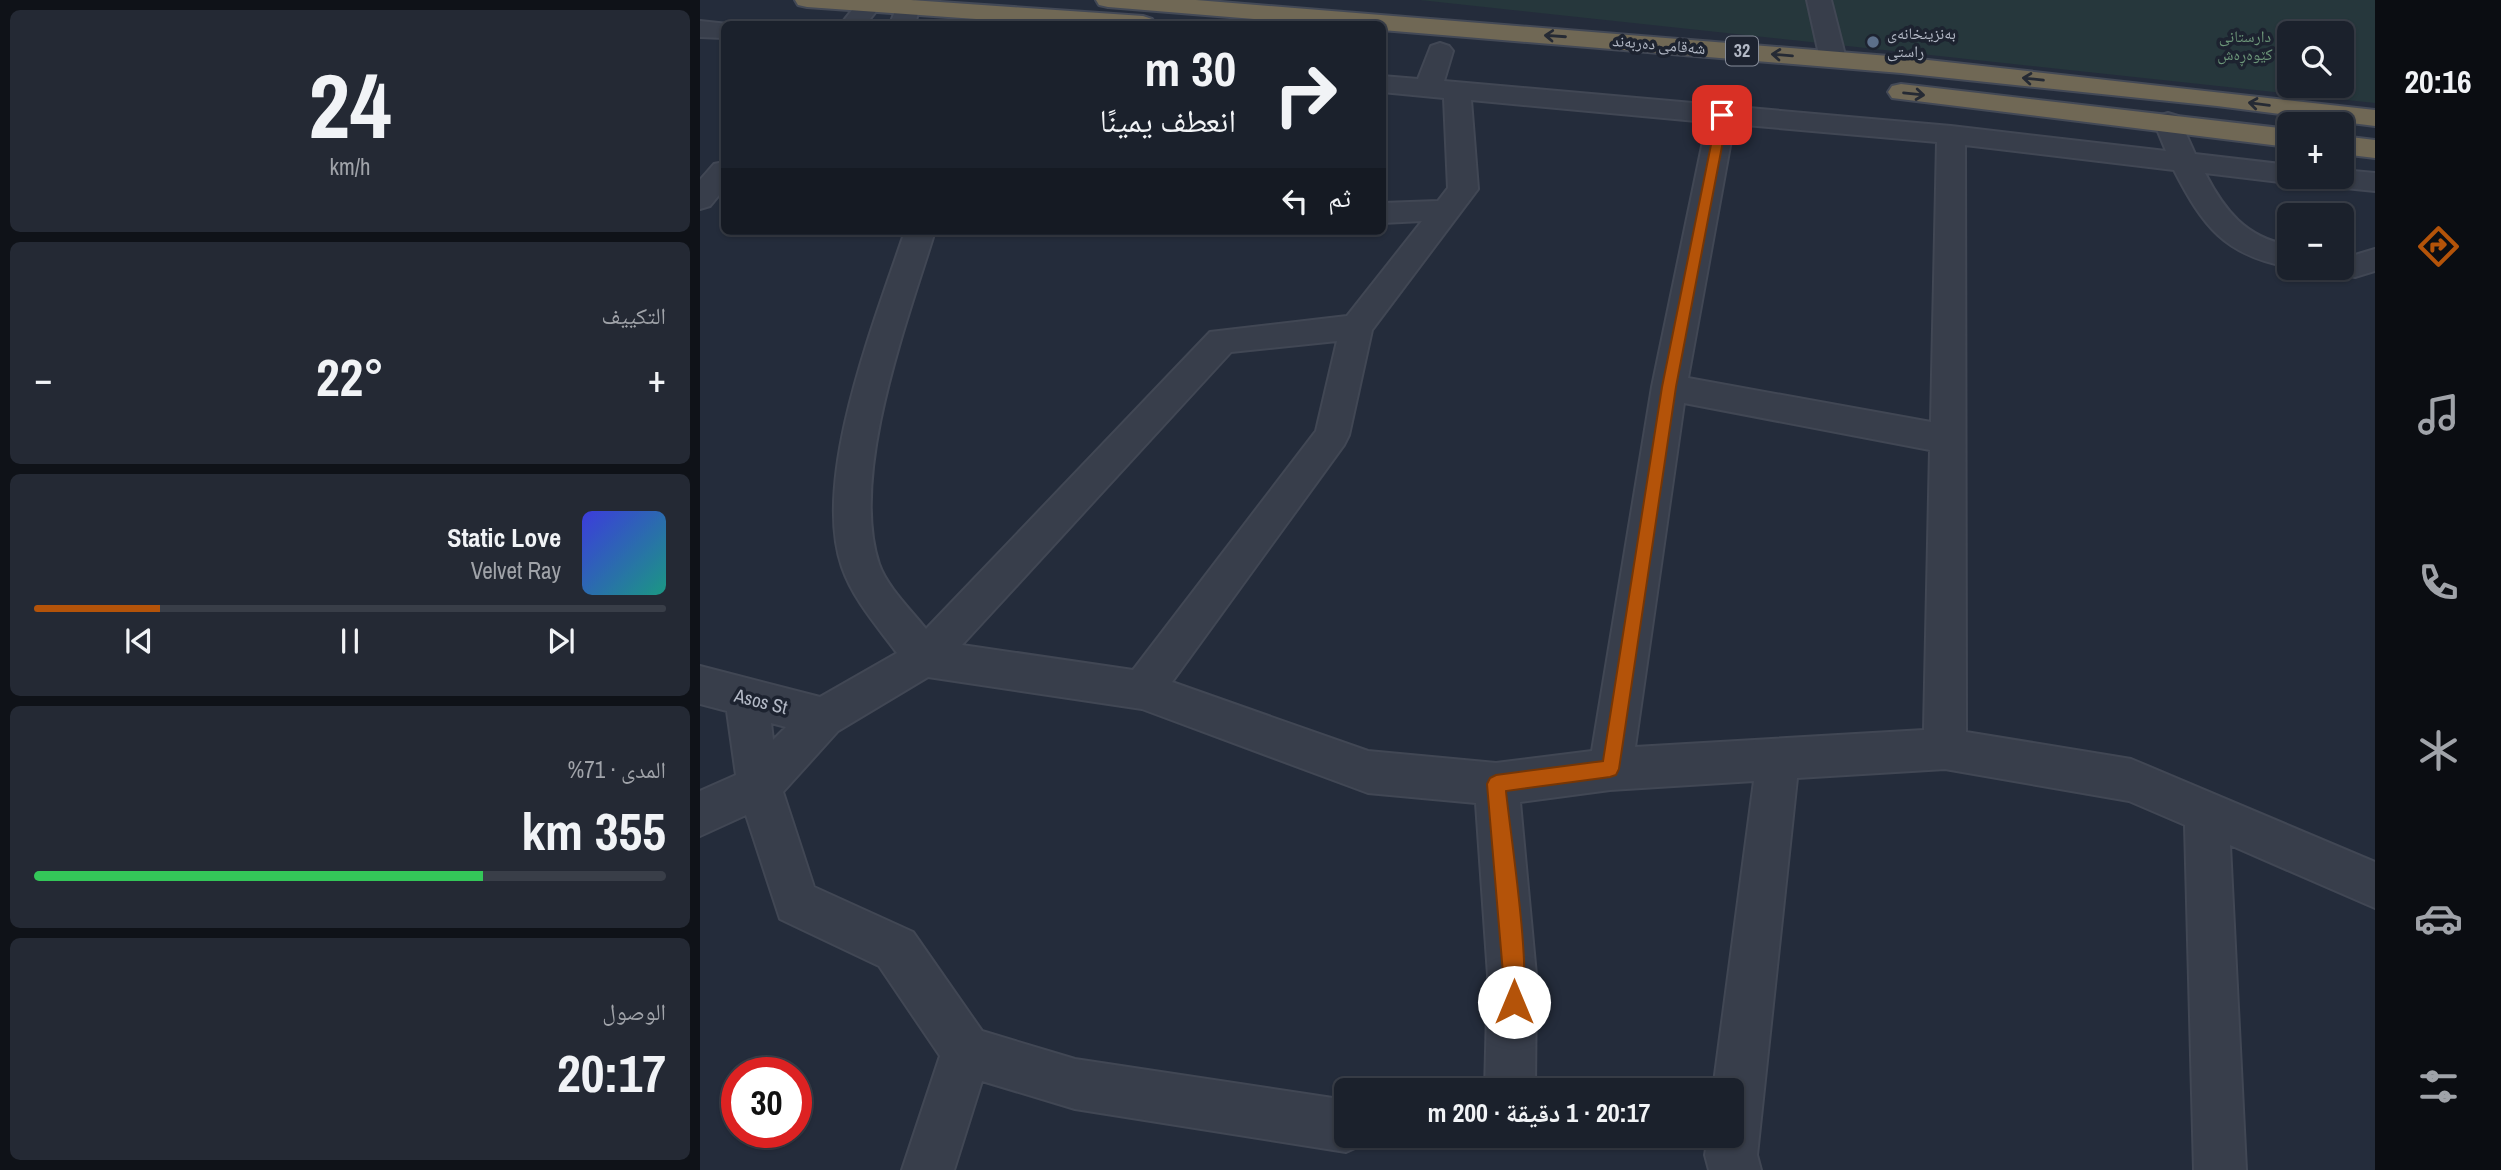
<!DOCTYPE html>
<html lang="ar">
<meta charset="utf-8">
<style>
:root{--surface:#1b212c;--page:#242934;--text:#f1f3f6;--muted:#a0a3a9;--line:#393e48;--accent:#b45309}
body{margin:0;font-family:"Archivo Narrow","Noto Naskh Arabic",sans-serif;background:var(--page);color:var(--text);direction:rtl;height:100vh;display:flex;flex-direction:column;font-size:26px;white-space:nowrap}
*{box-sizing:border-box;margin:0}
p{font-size:23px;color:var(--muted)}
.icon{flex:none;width:38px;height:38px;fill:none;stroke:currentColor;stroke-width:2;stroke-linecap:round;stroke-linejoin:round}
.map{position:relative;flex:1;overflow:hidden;direction:ltr}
.sheet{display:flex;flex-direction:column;gap:10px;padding:10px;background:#0f1218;width:700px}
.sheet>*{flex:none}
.banner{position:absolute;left:21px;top:21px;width:665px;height:214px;border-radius:10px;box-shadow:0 2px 5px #0004,0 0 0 2px var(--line);direction:rtl;background:#1b212c;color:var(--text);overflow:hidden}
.fabs{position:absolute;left:1577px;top:21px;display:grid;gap:14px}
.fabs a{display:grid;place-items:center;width:77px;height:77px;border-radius:10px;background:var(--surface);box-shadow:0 2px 5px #0004,0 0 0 2px var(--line);font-size:35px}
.speed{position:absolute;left:21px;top:1057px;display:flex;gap:14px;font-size:35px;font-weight:700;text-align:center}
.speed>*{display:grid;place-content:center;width:91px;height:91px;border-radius:50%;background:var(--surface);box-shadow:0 2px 5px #0004,0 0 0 2px var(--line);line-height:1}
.speed .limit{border:10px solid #d22;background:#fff;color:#111}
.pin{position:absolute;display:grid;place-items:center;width:60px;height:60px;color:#fff;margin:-30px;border-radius:14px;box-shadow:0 4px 10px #0006}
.me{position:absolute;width:77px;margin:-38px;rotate:0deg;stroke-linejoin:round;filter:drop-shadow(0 0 5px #0008)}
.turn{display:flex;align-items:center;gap:24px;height:147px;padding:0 35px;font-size:32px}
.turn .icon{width:91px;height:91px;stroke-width:2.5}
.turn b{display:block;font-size:49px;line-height:60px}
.then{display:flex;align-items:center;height:66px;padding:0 35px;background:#0003;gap:14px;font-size:26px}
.big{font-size:52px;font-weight:800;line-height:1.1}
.sheet .widget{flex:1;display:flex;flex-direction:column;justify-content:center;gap:10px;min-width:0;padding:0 24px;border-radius:10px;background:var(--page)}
.sheet .dial{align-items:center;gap:0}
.dial b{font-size:91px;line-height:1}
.song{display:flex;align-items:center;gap:21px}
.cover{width:84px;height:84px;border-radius:10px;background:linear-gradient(135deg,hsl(240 70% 55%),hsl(170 70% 35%))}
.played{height:7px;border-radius:4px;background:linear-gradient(90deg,var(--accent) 20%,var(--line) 20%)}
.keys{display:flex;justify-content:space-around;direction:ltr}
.heat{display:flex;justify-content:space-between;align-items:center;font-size:38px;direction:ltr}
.charge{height:10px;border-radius:5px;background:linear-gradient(90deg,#34c759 71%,var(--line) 0)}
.trip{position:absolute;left:634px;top:1078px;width:410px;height:70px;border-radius:10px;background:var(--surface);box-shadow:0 2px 5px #0004,0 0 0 2px var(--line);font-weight:800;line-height:70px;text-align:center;direction:rtl}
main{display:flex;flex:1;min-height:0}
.tabs{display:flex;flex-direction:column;width:126px;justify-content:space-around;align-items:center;background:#0b0d12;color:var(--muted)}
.tabs .icon{width:49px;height:49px}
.tabs .on{color:var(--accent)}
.tabs b{font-size:32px;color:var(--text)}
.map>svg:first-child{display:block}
.green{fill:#26373c;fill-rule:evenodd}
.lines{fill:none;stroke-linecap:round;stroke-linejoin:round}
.minor-casing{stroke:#414754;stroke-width:4}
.highway-casing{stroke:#434956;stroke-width:4}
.minor{fill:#383e4b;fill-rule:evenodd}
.highway{fill:#706855;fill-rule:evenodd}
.oneway{stroke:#252a34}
.route{fill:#b45309;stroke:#753606;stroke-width:2}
.service-dot{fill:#5c6f8a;stroke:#1d2330;stroke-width:2.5}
.labels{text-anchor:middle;stroke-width:7;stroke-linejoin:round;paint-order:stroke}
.far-poi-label{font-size:16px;fill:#b3b9c6;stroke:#1d2330;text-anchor:start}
.far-park-label{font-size:16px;fill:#6c9679;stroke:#1d2330}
.far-street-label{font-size:16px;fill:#b3b9c6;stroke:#1d2330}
.shield{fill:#1d2330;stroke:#868c99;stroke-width:2}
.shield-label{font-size:18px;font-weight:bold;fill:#b3b9c6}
.street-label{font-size:19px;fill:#b3b9c6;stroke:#1d2330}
</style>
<main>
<nav class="tabs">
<b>20:16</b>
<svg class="icon on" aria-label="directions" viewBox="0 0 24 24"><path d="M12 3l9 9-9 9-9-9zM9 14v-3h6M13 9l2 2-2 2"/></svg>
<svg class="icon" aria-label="music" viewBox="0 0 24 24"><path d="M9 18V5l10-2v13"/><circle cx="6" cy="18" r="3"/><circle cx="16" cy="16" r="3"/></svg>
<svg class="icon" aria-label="phone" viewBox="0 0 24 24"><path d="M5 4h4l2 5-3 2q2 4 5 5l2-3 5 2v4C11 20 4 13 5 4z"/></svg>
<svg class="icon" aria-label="climate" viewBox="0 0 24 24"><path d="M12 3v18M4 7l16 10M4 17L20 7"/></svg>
<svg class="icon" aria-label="car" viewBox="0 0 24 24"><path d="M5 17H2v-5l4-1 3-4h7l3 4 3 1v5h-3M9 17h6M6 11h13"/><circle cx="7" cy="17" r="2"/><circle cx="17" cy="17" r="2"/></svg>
<svg class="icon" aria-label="filters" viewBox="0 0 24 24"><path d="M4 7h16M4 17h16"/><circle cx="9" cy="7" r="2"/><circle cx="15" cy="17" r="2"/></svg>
</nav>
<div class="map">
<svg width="1675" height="1170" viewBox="0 0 1675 1170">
<rect width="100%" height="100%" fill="#242c3b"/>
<path class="green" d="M 720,0 L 1675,0 L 1675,103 ZM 1589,33 L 1642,33 L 1642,86 L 1589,86 Z"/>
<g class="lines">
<g class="minor-casing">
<path id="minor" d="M 160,0 L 180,0 L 182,4 L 166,24 L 141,24 Z
M 1107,0 L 1131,0 L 1146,59 L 1142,65 L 1124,65 L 1120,59 Z
M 199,1 L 214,0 L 220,6 L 215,24 L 190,24 Z
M 0,21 L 28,24 L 24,24 L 24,38 L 0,37 Z
M 740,43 L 749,46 L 753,51 L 744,81 L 1251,126 L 1466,151 L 1454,122 L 1458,116 L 1468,113 L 1478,116 L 1495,154 L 1589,165 L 1589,177 L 1642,177 L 1642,170 L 1675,173 L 1675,191 L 1605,184 L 1601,178 L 1589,183 L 1505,173 C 1524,210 1546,238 1589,245 L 1589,267 C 1524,255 1503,226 1474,170 L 1265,145 L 1266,732 L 1431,759 L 1675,862 L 1675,908 L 1530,845 L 1546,1170 L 1494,1170 L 1485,825 L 1429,801 L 1245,769 L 1097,778 L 1057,1155 L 1061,1170 L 1009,1170 L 1005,1155 L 1008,1136 L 1031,1136 L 1031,1090 L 1013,1090 L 1054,781 L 910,790 L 820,802 L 836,975 L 835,1090 L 785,1090 L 788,975 L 776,803 L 668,793 L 442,709 L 228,677 L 138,731 L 83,792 L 114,887 L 213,932 L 282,1031 L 375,1059 L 646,1100 L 646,1136 L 668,1136 L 664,1144 L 646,1152 L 375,1109 L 282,1081 L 254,1170 L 202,1170 L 240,1056 L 179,966 L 80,919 L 46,815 L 0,836 L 0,791 L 36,775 L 27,711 L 0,704 L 0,666 L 120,697 L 197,653 C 177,626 153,599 142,567 C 111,478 176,318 205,231 L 235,231 C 208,319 149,474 179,564 C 187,587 211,610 226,629 L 510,332 L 647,316 L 722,221 L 682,223 L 682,203 L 738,201 L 748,188 L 744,98 L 682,92 L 682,76 L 718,79 L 731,46 ZM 771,100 L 1007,122 L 952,387 L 892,751 L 796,763 L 668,751 L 472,682 L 644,445 L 649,435 L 672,330 L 778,189 ZM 1034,124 L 1237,142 L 1231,422 L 988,378 ZM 637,341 L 616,431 L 433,670 L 262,645 L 531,352 ZM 984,403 L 1230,450 L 1224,730 L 935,747 ZM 71,723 L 86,727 L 73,740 Z
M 24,162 L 24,189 L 10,206 L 0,209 L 0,180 L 14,164 Z
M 1675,249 L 1675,271 L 1655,277 L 1631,272 L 1629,268 L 1642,268 L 1642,253 L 1655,255 Z"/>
</g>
<g class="highway-casing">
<path id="highway" d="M 95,0 L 211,0 L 443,16 L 452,19 L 456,24 L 345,24 L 107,7 L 98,5 Z
M 396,0 L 496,0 L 1201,57 L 1675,110 L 1675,126 L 1517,106 L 1201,73 L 682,30 L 682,24 L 613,24 L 408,7 L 399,5 Z
M 1201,84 L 1589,129 L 1589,147 L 1192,98 L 1188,92 L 1192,86 Z
M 1642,136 L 1675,140 L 1675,158 L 1642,154 Z"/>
</g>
<use href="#minor" class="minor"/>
<use href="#highway" class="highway"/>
</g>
<defs><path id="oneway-shaft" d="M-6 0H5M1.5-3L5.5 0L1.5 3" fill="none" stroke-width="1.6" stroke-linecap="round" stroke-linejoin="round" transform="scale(1.75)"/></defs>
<g class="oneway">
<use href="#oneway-shaft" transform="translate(855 36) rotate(-176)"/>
<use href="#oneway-shaft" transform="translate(1082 55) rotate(-175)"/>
<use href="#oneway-shaft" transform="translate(1333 79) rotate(-174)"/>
<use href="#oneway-shaft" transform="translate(1214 94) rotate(6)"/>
<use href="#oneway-shaft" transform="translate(1559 104) rotate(-173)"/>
</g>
<path class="route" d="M 1022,111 L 1028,115 L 976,387 L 919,769 L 916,775 L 910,777 L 806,791 C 810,832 833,979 821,1009 L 814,1012 L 806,1009 L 787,784 L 790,778 L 796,775 L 903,761 L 962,387 L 1017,115 Z"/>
<circle class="service-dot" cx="1173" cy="42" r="7"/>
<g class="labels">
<g class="far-poi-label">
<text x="1187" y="39">بەنزینخانەی<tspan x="1187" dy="18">راستی</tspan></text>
</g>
<g class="far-park-label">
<text x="1545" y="42">دارستانی<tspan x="1545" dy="18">کێوەڕەش</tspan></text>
</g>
<g class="far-street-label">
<text transform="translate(959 44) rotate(5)" y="6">شەقامی دەربەند</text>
</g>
<rect class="shield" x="1026" y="36.5" width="32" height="29" rx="5"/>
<g class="shield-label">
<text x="1042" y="57">32</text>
</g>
<g class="street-label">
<text transform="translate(61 701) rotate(14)" y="7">Asos St</text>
</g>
</g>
</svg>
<div class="fabs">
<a><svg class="icon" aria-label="search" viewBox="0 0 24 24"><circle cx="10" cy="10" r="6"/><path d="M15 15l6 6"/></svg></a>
<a>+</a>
<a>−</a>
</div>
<div class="speed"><div class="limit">30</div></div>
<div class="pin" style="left:1022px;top:115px;background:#d93025"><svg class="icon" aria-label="arrive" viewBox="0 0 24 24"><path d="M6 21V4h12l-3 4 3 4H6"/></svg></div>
<svg class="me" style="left:814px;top:1002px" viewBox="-20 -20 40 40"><circle r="19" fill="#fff"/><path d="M0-13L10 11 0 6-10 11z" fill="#b45309"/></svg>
<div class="trip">20:17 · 1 دقيقة · 200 m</div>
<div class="banner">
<div class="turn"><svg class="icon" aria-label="right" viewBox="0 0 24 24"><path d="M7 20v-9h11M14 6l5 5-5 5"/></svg><div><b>30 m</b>انعطف يمينًا</div></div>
<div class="then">ثم<svg class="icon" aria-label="left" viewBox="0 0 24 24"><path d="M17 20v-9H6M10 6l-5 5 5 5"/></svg></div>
</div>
</div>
<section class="sheet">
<div class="widget dial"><b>24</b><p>km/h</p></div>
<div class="widget"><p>التكييف</p>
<div class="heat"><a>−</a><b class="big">22°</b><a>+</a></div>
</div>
<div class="widget">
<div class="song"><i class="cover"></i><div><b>Static Love</b><p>Velvet Ray</p></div></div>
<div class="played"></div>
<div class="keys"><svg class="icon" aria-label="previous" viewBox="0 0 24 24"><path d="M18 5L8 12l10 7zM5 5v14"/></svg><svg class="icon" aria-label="pause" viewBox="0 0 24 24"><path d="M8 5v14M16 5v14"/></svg><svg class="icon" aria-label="next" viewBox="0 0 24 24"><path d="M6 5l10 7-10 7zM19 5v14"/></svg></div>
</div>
<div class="widget"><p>المدى · 71%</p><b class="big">355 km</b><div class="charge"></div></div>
<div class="widget"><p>الوصول</p><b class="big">20:17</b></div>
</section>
</main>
